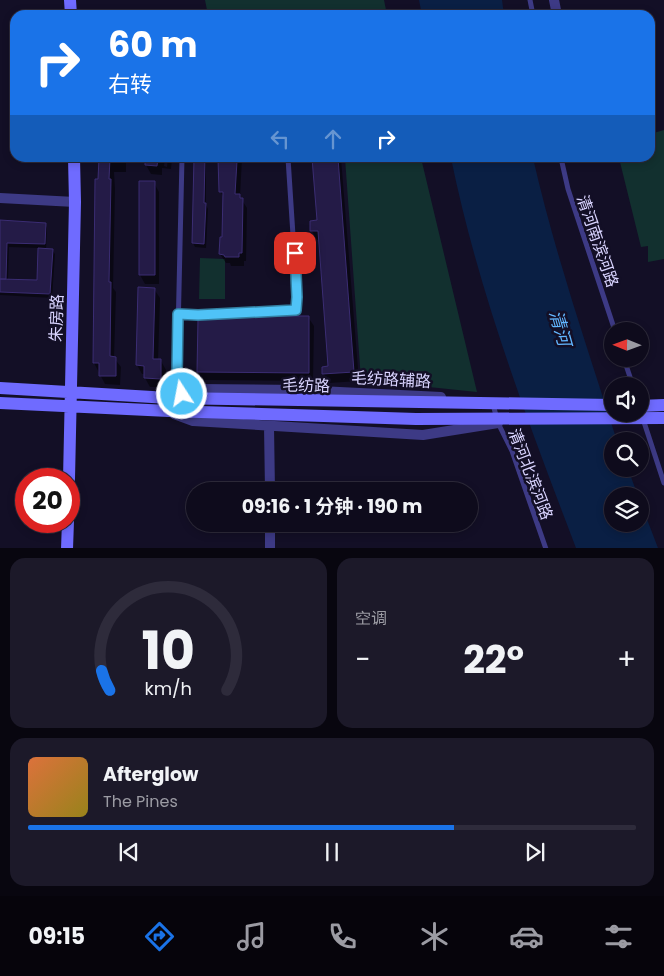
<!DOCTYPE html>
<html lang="zh">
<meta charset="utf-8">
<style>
:root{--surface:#0e0b1c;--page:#1c1929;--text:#f1f3f6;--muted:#9b9ba3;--line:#2e2b3b;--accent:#1a73e8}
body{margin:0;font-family:Poppins,"Noto Sans SC",sans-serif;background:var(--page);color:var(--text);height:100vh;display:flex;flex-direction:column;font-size:19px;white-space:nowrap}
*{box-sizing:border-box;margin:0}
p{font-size:16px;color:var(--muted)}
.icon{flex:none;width:28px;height:28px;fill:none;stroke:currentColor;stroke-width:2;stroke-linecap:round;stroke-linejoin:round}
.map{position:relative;height:548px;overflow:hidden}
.sheet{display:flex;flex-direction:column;gap:10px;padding:10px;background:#08060f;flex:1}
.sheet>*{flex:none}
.banner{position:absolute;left:10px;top:10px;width:645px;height:152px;border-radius:15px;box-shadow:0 2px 8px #0003,0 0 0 1px var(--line);background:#1a73e8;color:#fff;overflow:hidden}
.needle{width:32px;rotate:271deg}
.fabs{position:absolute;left:604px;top:322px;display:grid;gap:10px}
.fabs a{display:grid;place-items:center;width:45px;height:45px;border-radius:50%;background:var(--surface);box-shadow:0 2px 8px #0003,0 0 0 1px var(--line);font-size:25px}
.speed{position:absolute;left:15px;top:468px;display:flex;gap:10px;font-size:25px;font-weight:700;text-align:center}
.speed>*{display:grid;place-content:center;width:65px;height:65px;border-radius:50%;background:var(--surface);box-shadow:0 2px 8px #0003,0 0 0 1px var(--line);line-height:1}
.speed .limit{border:8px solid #d22;background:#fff;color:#111}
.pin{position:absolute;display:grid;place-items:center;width:42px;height:42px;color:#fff;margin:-21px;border-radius:10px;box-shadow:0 2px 8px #0006}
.me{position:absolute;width:55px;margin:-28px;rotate:349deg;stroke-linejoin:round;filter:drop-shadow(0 0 4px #0008)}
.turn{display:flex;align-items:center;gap:18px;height:105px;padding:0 15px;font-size:22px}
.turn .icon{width:65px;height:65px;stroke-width:2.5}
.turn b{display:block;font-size:35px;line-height:42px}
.lanes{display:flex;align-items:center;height:48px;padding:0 15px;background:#0003;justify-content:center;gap:25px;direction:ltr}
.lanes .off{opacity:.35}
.big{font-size:38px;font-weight:700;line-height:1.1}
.sheet .widget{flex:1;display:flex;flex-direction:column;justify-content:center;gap:8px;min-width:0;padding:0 18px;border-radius:15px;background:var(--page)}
.sheet .dial{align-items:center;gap:0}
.dial svg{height:130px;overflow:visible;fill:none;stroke:var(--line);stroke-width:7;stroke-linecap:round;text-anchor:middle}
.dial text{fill:var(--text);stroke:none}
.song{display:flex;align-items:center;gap:15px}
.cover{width:60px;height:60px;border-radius:8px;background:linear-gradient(135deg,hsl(20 70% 55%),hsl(50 70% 35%))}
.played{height:5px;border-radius:2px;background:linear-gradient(90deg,var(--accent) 70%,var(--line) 70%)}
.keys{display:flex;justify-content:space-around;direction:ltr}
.heat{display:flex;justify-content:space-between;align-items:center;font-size:28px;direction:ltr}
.sheet .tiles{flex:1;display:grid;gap:10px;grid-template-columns:1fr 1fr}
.widget:last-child{grid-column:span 2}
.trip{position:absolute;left:186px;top:482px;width:292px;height:50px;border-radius:25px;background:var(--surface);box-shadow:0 2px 8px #0003,0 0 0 1px var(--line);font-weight:700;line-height:50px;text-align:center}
.dock{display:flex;height:80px;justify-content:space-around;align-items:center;background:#06040b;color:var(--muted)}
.dock .icon{width:35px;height:35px}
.dock .on{color:var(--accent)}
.dock b{font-size:22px;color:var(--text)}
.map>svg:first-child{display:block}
.green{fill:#12302f}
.water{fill:#0a1f44}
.shadow{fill:#0007;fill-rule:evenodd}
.building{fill:#241b47;stroke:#3b2d73}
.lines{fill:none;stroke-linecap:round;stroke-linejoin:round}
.lane{stroke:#3d3a85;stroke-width:5}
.street{stroke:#3d3a85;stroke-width:10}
.secondary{stroke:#6f6bff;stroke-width:12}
.secondary-bridge{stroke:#6f6bff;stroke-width:12}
.route-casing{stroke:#337fa1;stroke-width:12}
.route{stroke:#4fc3f7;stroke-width:9}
.labels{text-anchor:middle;stroke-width:5;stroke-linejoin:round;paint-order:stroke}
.street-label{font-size:16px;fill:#d9d4ff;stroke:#130f26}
.water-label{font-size:18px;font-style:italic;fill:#62b6ff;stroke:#130f26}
</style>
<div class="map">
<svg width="664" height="549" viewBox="0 0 664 549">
<rect width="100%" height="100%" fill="#130f26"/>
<path class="green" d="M 205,0 L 384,0 L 387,15 L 208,15 Z
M 664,130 L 664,259 L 648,262 L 648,246 L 641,247 L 619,158 L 650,158 L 650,134 Z
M 345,158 L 421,158 L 477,392 L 361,380 Z
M 200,258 L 225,259 L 225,299 L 199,299 Z"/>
<path class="water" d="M 419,0 L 502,0 L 504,15 L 422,15 Z
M 451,158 L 533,158 C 555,254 587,347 617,441 L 612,441 L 612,469 L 628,469 L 638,496 L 612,496 L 612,524 L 640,524 L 640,501 L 658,548 L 576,548 C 528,422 478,291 451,158 Z"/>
<path class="shadow" d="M 97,158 L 126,158 L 126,172 L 114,172 L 115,189 L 113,288 L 116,292 L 114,358 L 121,367 L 120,385 L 105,384 L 94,363 L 100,163 Z
M 145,158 L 165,158 L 164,166 L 167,167 L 168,158 L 172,158 L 171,169 L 162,168 L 162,175 L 151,174 L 146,165 Z
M 195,158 L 206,158 L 206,205 L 208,209 L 206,248 L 195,247 L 193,243 Z
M 219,158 L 242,158 L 240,197 L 247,208 L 246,261 L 244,261 L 244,266 L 231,266 L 230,263 L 226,263 L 220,254 L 223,238 L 224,198 L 220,191 Z
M 313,158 L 341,158 L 359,381 L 329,383 L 324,374 L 323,368 L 329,368 L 319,240 L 317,240 L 312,231 L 318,221 Z
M 154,183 L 159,192 L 159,284 L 145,284 L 140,275 Z
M 0,221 L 45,224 L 47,228 L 46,250 L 52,250 L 55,254 L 52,298 L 0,295 ZM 9,247 L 39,248 L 38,282 L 8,280 Z
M 154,289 L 160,298 L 158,361 L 161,361 L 166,370 L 165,387 L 150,387 L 145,378 L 145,374 L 142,374 L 137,365 Z
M 308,317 L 314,326 L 313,381 L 204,380 L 198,371 Z"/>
<path class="building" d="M 99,158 L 110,158 L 109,179 L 111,179 L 109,282 L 111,282 L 110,356 L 116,357 L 116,376 L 99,376 L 99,363 L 93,363 L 95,179 L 98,179 Z
M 145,158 L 158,158 L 157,166 L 145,165 Z
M 194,158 L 205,158 L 204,203 L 206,203 L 204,244 L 192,243 Z
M 218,158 L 235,158 L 234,161 L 237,161 L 235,194 L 240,194 L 240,198 L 243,198 L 242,253 L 239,253 L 239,257 L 225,257 L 224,255 L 219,254 L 220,237 L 222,237 L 223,192 L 219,192 Z
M 312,158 L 338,158 L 354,372 L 322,374 L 322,367 L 328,366 L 318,231 L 310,231 L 310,221 L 317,220 Z
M 139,181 L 155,181 L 155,275 L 139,275 Z
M 0,220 L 46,223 L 45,244 L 7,243 L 6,279 L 0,279 Z
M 38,248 L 53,249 L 50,294 L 0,292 L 0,279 L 37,280 Z
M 138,287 L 155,288 L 153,359 L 161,359 L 161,379 L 144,378 L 144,366 L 136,365 Z
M 267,316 L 309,316 L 309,373 L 197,372 L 198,319 Z"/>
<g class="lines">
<path class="lane" d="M 530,0 L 533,15
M 561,158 L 568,189 L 615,331
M 178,314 L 198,315 L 296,310 L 297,297 L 288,158
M 624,359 L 633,386
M 182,393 L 177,377 L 182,158
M 494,408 L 498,423 L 512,451 L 546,549
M 643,419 L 664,483"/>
<path class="street" d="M 554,0 L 557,15
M 0,198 L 75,202
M 174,396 L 195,389 L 299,390 L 441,397
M 174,414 L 193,421 L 423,435 L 498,423
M 269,426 L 270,491
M 270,524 L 270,549"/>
<path class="secondary" d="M 70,0 L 71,15
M 0,388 L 169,398
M 0,403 L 169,411
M 640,406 L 664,405
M 69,479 L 75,202 L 74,158
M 67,549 L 68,521"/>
<path class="secondary-bridge" d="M 169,398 L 612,405
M 169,411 L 416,419 L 664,418"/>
</g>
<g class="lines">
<g class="route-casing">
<path id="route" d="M 182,394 L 177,377 L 178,314 L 198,315 L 296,310 L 297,297 L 295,253"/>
</g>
<use href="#route" class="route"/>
</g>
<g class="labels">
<g class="street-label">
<text transform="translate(598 241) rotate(71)" y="6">清河南滨河路</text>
<text transform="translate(56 318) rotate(-88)" y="6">朱房路</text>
<text transform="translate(391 379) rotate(3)" y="6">毛纺路辅路</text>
<text transform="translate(306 385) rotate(1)" y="6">毛纺路</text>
<text transform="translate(531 474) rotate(69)" y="6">清河北滨河路</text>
</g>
<g class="water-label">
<text transform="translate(560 328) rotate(74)" y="6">清河</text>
</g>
</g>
</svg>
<div class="fabs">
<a><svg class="needle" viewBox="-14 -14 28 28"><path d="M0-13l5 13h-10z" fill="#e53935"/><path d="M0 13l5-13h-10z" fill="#9b9ba3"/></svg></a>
<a><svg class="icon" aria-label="sound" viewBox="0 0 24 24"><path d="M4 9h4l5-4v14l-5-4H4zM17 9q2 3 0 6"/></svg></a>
<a><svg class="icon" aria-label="search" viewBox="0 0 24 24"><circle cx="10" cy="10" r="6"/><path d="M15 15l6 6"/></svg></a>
<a><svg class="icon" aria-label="layers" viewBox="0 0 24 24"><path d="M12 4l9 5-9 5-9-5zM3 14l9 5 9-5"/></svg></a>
</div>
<div class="speed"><div class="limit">20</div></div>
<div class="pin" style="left:295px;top:253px;background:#d93025"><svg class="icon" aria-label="arrive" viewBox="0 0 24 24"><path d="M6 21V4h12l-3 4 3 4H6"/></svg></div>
<svg class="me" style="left:182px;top:394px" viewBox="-20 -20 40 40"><circle r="17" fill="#4fc3f7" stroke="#fff" stroke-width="3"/><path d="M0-11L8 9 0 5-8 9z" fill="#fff"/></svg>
<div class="trip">09:16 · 1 分钟 · 190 m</div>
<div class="banner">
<div class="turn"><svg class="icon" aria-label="right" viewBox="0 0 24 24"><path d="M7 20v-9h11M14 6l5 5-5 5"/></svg><div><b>60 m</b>右转</div></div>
<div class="lanes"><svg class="icon off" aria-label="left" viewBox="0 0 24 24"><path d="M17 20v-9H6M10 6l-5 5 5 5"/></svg><svg class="icon off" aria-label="ahead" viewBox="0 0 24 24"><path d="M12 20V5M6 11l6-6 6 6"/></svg><svg class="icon" aria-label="right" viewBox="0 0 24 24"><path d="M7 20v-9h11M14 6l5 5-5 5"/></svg></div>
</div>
</div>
<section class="sheet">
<div class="tiles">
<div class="widget dial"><svg viewBox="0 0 100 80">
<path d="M14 69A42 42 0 1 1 86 69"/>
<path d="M14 69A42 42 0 0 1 9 57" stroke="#1a73e8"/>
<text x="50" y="56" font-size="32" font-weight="700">10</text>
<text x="50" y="72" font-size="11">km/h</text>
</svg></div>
<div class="widget"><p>空调</p>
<div class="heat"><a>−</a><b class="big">22°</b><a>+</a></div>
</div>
<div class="widget">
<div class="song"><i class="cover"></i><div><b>Afterglow</b><p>The Pines</p></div></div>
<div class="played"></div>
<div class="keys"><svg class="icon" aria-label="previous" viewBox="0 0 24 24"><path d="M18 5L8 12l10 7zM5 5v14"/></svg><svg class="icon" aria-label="pause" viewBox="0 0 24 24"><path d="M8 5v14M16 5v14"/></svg><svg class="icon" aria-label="next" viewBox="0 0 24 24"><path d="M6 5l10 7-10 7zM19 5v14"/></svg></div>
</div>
</div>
</section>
<nav class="dock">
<b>09:15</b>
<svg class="icon on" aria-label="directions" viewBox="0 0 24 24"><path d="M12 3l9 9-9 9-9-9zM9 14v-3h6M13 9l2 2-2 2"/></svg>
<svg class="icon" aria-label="music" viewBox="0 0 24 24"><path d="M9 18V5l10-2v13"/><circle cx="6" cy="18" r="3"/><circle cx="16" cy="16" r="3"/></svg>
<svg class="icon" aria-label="phone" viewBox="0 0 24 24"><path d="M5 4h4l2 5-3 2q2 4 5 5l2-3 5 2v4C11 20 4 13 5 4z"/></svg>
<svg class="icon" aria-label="climate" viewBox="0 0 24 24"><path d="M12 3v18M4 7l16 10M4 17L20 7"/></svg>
<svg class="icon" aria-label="car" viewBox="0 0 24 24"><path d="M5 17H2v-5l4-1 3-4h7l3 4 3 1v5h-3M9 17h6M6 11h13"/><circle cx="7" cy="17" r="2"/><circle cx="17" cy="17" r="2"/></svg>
<svg class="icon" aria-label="filters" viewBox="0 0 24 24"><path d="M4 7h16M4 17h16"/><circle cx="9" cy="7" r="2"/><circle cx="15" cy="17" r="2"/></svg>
</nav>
